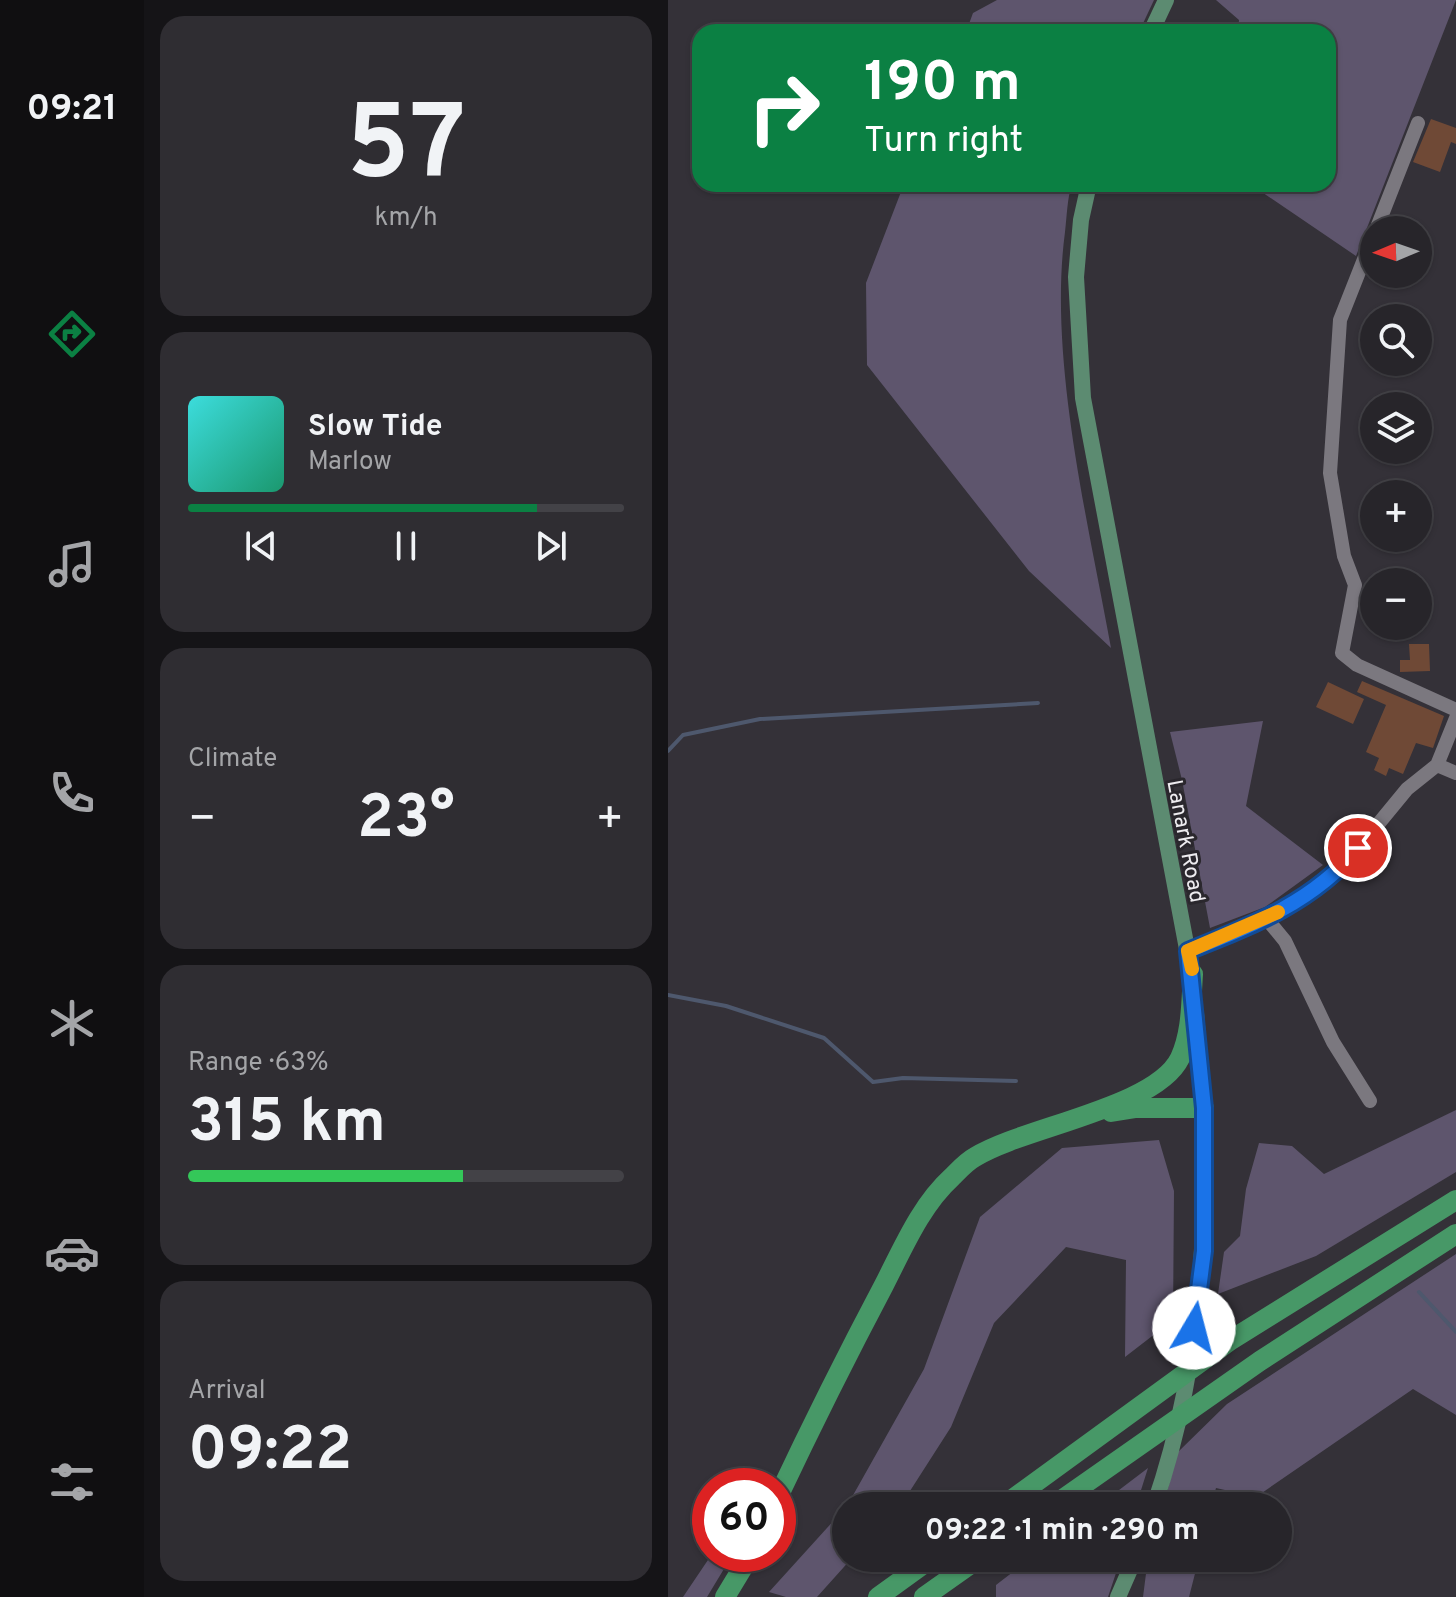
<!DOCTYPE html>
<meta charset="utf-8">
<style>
:root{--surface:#27252a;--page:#2f2d32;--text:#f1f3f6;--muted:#a4a5a8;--line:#434247;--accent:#0b8043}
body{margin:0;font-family:Overpass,sans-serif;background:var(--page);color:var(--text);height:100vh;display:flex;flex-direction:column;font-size:30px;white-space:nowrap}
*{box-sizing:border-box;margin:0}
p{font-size:26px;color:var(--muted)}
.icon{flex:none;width:44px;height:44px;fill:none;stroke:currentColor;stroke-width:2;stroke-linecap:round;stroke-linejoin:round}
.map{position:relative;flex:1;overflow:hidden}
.drawer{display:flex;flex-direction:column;gap:16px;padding:16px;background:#151417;width:524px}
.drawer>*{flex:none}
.banner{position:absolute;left:24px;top:24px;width:644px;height:168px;border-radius:24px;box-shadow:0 2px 6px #0004,0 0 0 2px var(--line);background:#0b8043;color:#fff;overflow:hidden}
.needle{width:52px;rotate:268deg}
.controls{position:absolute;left:692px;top:216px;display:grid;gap:16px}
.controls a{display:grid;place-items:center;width:72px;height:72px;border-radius:50%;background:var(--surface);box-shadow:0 2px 6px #0004,0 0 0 2px var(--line);font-size:40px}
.speed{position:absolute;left:24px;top:1468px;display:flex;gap:16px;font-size:40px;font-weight:700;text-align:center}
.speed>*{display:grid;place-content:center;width:104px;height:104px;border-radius:50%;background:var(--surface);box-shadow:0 2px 6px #0004,0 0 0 2px var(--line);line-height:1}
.speed .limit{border:12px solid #d22;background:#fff;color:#111}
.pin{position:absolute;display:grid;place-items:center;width:68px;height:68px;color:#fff;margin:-34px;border:4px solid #fff;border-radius:50%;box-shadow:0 2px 8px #0007}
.me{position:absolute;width:88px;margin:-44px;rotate:8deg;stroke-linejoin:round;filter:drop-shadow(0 0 6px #0008)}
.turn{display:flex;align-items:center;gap:28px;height:168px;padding:0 40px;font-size:36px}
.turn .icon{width:104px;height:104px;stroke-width:2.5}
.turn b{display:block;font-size:56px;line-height:68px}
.big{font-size:60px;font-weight:700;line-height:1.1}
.drawer .widget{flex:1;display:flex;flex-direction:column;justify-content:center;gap:12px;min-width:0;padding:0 28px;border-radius:24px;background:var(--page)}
.drawer .dial{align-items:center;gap:0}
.dial b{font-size:104px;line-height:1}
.song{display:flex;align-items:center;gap:24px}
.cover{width:96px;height:96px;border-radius:12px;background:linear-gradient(135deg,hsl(180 70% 55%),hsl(160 70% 35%))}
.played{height:8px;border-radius:4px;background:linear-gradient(90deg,var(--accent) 80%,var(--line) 80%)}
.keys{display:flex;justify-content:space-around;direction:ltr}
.heat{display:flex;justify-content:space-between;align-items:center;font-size:44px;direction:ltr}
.charge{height:12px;border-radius:6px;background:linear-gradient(90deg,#34c759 63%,var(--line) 0)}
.trip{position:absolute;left:164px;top:1492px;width:460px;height:80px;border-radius:40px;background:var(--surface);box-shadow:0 2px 6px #0004,0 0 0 2px var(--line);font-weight:700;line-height:80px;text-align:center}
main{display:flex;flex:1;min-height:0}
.menu{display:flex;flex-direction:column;width:144px;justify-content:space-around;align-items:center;background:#100f11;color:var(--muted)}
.menu .icon{width:56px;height:56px}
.menu .selected{color:var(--accent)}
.menu b{font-size:36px;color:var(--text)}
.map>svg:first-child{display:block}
.green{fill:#5e556d}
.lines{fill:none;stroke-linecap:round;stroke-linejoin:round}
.stream{stroke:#4e586d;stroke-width:4}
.building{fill:#6f4936}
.minor{stroke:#7b787f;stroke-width:14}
.major{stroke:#5c8b71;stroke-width:16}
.highway{stroke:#479867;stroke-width:20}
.route-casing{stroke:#114b97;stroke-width:20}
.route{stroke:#1a73e8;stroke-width:14}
.slow{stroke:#f59e0b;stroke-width:14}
.labels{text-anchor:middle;stroke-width:6;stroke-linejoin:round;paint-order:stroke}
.street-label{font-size:22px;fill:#eeecf0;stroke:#2a272d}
</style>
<main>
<nav class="menu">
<b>09:21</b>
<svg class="icon selected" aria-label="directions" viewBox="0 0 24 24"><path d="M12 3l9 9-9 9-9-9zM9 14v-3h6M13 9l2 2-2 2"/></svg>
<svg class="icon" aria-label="music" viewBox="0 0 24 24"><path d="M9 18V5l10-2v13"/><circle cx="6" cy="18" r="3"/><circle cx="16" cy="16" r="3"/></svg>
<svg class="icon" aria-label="phone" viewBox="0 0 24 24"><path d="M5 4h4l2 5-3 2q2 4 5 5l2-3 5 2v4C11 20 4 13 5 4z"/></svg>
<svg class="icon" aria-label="climate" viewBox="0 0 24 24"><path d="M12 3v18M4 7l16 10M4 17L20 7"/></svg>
<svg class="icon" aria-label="car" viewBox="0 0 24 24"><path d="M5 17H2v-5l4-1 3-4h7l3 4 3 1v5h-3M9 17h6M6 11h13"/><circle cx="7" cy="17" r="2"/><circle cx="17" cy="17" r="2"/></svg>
<svg class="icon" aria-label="filters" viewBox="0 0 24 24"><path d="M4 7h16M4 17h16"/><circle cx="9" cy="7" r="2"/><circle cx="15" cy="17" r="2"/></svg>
</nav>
<section class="drawer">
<div class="widget dial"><b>57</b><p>km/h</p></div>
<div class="widget">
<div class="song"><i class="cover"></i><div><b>Slow Tide</b><p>Marlow</p></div></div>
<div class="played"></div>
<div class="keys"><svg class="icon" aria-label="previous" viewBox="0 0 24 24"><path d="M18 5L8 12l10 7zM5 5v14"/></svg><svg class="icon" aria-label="pause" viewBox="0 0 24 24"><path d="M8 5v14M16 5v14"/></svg><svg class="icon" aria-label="next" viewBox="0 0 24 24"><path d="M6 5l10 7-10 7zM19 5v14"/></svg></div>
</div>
<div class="widget"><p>Climate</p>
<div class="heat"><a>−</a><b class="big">23°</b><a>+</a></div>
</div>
<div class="widget"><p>Range · 63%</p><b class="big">315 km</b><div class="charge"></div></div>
<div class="widget"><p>Arrival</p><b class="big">09:22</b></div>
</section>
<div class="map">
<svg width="788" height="1597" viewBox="0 0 788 1597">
<rect width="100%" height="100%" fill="#343138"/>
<path class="green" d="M 329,0 L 486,0 L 471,32 L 298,32 L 305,13 Z
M 548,0 L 788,0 L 688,256 L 582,184 L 660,184 L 660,32 L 570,32 L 571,20 Z
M 236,184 L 404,184 C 399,199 399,216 397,232 C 380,359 420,521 443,648 L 361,571 L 199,365 L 198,283 Z
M 595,721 L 578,806 L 655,865 L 597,907 L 542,928 L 514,780 L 502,732 Z
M 788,1110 L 788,1172 L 648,1256 L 550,1294 L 556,1252 L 572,1236 L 578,1189 L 591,1143 L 624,1146 L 656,1174 Z
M 491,1140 L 506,1191 L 505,1320 L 457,1357 L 458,1260 L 398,1247 L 326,1323 L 283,1427 L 233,1505 L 179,1506 L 256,1369 L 312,1217 L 394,1148 Z
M 788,1254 L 788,1415 L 745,1389 L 588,1497 L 548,1488 L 543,1506 L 495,1506 L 510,1452 L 559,1404 Z
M 480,1468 L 468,1506 L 430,1506 Z
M 178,1507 L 178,1558 L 184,1558 L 149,1597 L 118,1597 L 101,1592 Z
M 44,1554 L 65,1554 L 39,1597 L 15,1597 Z
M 363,1558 L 453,1558 L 440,1597 L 328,1597 L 328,1585 Z
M 480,1558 L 531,1558 L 521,1597 L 475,1597 Z"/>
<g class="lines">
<path class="stream" d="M 0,751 L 15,735 L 92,719 L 370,703
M 0,995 L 58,1006 L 156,1038 L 205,1082 L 235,1078 L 348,1081
M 751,1292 L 788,1332"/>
</g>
<path class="building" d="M 763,119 L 788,128 L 788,144 L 783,142 L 772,172 L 745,162 Z
M 741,644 L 761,644 L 762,671 L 732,672 L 732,660 L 742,660 Z
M 694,681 L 776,716 L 765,748 L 748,743 L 735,774 L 721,768 L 718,776 L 706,770 L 711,758 L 698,752 L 718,705 L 689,692 Z
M 660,682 L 696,699 L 685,724 L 648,707 Z"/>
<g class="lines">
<path class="minor" d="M 708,230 L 750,123
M 706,234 L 672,320 L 662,473 L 676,556 L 687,585 L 674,653 L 689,665 L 788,710
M 769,765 L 788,718
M 598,918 L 617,941 L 665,1042 L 702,1101
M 520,951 L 625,905 L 674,868 L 739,789 L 769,765 L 788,773"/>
<path class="major" d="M 483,32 L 498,0
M 421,184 L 413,220 L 408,277 L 415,398 L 526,986
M 486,1506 C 541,1347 543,1179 528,1013
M 450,1597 L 467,1558"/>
<path class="highway" d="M 443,1112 L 468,1108 L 536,1108
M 110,1497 C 144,1425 179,1355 216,1285 C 235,1248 253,1205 284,1177 C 291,1170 298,1162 307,1157 C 355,1127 488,1108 512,1058 C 524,1032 523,1002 525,974
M 335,1506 L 563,1340 L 788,1200
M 385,1506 L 592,1361 L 788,1234
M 57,1597 L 83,1554
M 210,1597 L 264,1558
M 256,1597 L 311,1558"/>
</g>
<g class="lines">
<g class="route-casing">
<path id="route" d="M 526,1328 L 536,1251 L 536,1108 L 520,951 C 583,926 646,902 690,848"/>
</g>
<use href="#route" class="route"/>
<path class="slow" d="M 524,969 L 520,951 L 610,912"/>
</g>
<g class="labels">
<g class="street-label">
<text transform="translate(519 841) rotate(79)" y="8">Lanark Road</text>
</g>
</g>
</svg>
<div class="controls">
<a><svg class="needle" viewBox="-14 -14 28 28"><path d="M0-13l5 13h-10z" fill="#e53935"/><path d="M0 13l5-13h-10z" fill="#a4a5a8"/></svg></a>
<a><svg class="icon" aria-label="search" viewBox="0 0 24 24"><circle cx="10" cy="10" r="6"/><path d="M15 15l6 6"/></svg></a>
<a><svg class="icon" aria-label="layers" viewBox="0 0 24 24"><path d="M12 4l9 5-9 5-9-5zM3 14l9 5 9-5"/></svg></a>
<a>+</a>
<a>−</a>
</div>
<div class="speed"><div class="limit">60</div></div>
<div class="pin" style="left:690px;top:848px;background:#d93025"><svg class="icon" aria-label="arrive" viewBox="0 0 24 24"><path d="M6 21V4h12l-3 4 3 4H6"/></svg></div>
<svg class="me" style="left:526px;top:1328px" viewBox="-20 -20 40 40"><circle r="19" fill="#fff"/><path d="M0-13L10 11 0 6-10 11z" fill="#1a73e8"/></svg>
<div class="trip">09:22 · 1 min · 290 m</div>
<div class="banner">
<div class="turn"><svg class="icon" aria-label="right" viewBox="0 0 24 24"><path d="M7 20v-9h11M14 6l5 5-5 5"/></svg><div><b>190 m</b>Turn right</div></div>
</div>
</div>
</main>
